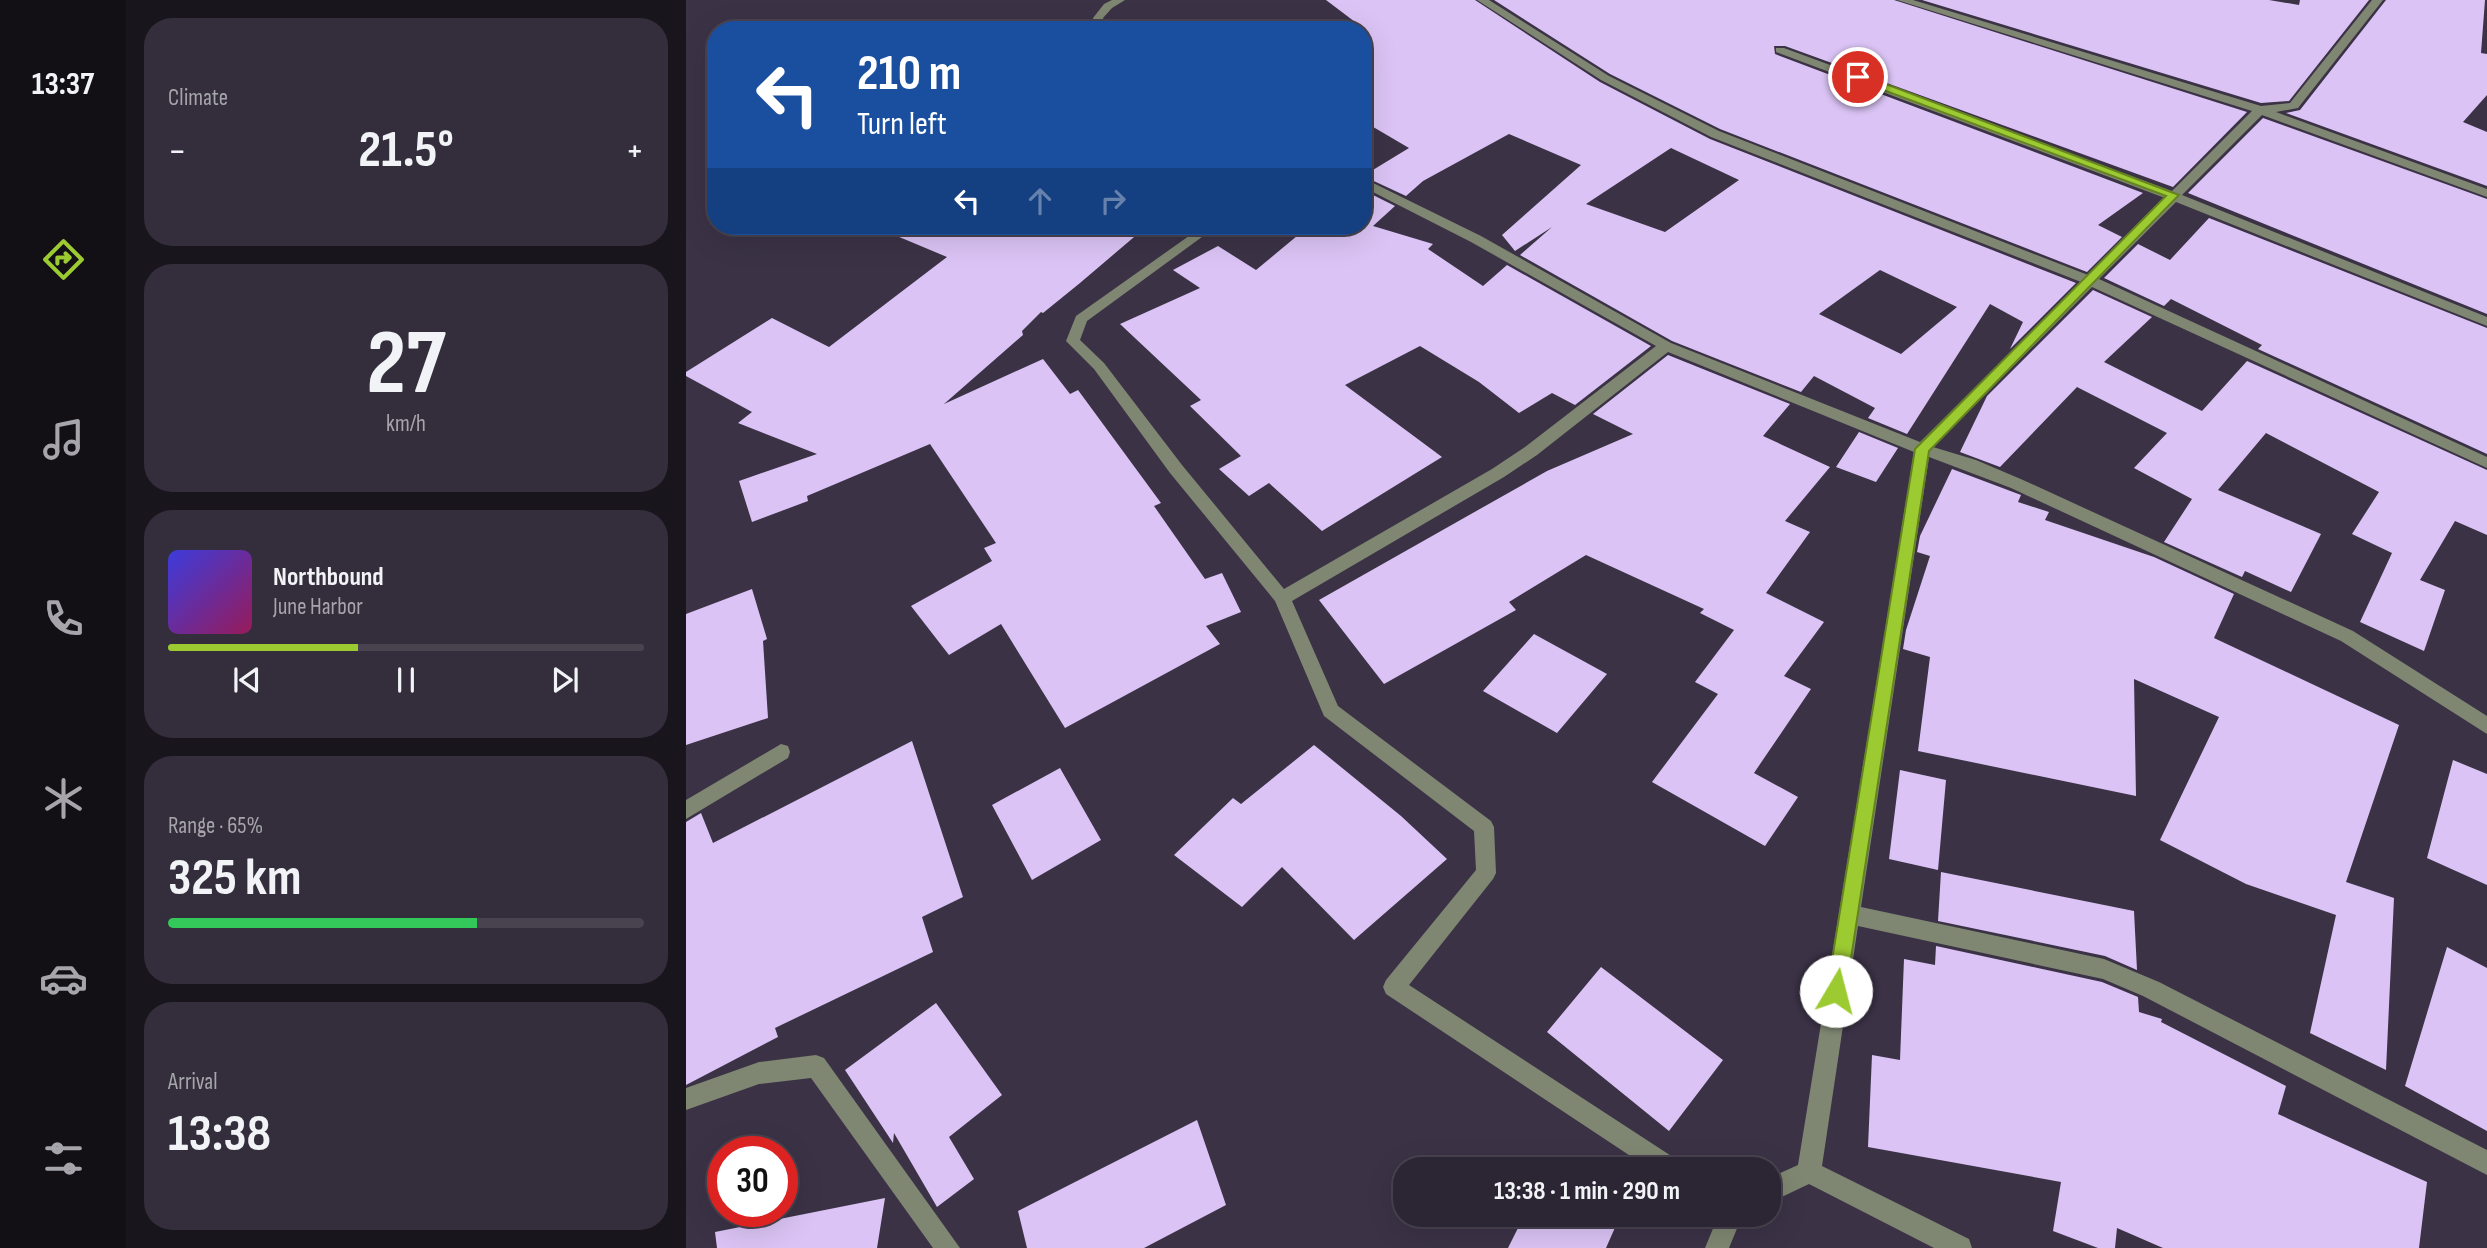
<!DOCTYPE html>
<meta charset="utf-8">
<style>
:root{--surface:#2c2634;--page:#342e3c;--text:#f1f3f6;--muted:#a6a5ac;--line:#48434f;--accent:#9cca31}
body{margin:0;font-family:"Sofia Sans Condensed",sans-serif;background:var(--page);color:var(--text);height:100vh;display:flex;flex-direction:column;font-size:26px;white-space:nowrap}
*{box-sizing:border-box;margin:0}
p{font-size:23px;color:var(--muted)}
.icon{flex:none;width:38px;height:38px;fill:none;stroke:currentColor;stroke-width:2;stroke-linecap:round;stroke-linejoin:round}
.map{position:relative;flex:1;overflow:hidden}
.side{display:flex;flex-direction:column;gap:18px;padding:18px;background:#18151d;width:560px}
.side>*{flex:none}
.top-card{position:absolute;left:21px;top:21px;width:665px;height:214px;border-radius:28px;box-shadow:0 7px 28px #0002,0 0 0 2px var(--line);background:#1a4fa0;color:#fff;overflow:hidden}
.speed{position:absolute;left:21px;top:1136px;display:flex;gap:14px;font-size:35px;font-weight:700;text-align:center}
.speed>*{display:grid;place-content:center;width:91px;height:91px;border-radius:50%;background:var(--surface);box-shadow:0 7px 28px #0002,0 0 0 2px var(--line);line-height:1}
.speed .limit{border:10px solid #d22;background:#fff;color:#111}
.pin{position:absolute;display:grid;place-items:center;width:60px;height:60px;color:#fff;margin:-30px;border:4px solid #fff;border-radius:50%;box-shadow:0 2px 7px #0007}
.me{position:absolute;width:77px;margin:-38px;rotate:8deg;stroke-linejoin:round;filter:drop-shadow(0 0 5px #0008)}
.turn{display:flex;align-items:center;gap:24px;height:147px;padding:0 35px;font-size:32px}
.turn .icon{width:91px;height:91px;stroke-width:2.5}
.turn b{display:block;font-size:49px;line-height:60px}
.lanes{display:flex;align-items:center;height:66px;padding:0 35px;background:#0003;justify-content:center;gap:35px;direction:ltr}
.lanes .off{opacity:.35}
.big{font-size:52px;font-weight:700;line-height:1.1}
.side .widget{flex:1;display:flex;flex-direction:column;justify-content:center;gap:10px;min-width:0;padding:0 24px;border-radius:28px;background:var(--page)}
.side .dial{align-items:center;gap:0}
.dial b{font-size:91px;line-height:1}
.song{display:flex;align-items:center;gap:21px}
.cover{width:84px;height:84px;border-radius:10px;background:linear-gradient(135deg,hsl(240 70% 55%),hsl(330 70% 35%))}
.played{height:7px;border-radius:4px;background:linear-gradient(90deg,var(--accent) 40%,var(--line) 40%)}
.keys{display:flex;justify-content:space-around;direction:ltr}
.heat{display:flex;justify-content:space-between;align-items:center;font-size:38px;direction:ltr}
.charge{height:10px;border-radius:5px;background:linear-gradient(90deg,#34c759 65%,var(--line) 0)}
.trip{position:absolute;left:707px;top:1157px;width:388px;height:70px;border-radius:28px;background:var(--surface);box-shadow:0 7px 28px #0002,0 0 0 2px var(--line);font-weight:700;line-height:70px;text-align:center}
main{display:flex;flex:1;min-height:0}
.tabs{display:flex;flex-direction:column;width:126px;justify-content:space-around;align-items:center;background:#120f15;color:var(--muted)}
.tabs .icon{width:49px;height:49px}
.tabs .on{color:var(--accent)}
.tabs b{font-size:32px;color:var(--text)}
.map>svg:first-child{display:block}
.building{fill:#dbc4f5;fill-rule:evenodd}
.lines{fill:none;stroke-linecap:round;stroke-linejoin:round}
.minor{fill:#7f8772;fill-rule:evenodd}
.route{fill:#9cca31;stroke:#658320;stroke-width:2}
</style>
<main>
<nav class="tabs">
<b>13:37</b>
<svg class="icon on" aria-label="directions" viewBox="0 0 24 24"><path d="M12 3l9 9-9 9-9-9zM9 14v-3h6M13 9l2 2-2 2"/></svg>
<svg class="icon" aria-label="music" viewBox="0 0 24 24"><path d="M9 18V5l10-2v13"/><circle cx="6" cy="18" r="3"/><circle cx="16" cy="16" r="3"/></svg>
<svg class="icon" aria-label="phone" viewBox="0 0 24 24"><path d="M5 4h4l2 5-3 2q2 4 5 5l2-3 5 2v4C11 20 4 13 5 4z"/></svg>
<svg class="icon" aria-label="climate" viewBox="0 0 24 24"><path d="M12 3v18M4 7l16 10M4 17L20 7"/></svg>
<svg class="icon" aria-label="car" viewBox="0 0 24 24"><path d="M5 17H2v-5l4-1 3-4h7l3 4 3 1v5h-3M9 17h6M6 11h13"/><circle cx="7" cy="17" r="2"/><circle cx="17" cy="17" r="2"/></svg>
<svg class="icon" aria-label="filters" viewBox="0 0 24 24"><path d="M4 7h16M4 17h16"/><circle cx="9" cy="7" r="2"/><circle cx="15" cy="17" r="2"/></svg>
</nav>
<section class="side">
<div class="widget"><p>Climate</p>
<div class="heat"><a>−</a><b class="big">21.5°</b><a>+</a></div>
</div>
<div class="widget dial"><b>27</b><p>km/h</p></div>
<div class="widget">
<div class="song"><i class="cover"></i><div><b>Northbound</b><p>June Harbor</p></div></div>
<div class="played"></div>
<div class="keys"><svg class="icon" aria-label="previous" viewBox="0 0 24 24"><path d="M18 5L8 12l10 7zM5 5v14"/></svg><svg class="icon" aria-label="pause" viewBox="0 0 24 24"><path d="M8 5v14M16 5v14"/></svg><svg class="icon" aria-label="next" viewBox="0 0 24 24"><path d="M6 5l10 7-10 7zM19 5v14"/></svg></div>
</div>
<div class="widget"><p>Range · 65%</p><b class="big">325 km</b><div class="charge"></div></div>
<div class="widget"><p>Arrival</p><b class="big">13:38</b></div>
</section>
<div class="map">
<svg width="1801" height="1248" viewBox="0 0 1801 1248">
<rect width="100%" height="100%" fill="#3b3246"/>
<path class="building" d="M 640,0 L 789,0 L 914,82 L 1024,139 L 1390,283 L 1324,349 L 1337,322 L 1304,304 L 1221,434 L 1182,418 L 1189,408 L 1128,376 L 1115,392 L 986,341 L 834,255 L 866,227 L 829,251 L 816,235 L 895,165 L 823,134 L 737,181 L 720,196 L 677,176 L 723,148 L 677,121 L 677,28 ZM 985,148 L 1053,180 L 979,232 L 900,204 ZM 1194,270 L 1271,307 L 1215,354 L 1133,314 Z
M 808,0 L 1208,0 L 1561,112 L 1487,187 L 1099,46 L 1088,46 L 1089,54 L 1457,193 L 1412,225 L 1436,237 L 1401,272 L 1034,129 L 924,74 Z
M 1236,0 L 1583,0 L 1613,5 L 1614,0 L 1683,0 L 1603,101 L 1575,103 Z
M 1700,0 L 1799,0 L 1795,53 L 1801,54 L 1801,95 L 1777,122 L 1801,132 L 1801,186 L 1600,113 L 1614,110 Z
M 1577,118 L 1801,199 L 1801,314 L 1502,193 Z
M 677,190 L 709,206 L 687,226 L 747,244 L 742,249 L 797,286 L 821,265 L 965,346 L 889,405 L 866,393 L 833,413 L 793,382 L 734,346 L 659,385 L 756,457 L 636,531 L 583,483 L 563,496 L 533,469 L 555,456 L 504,406 L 515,400 L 434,324 L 514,288 L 487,270 L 532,246 L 570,270 L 623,226 L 677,226 Z
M 1523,218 L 1801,328 L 1801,454 L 1572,349 L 1576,345 L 1485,299 L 1478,306 L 1418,278 L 1452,244 L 1484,260 Z
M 187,226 L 461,226 L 394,283 L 357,313 L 355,312 L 336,331 L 337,335 L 258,404 L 357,359 L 384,394 L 392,390 L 475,503 L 468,506 L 519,579 L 536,573 L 555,612 L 520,626 L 534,644 L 379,728 L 315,624 L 263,655 L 225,606 L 306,561 L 298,548 L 310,543 L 244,444 L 121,496 L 122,501 L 66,522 L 53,481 L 131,454 L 52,423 L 66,412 L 0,376 L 0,372 L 86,318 L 143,347 L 261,257 Z
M 1407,290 L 1466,317 L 1418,362 L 1516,411 L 1561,361 L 1801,470 L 1801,535 L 1769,521 L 1734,580 L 1759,590 L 1738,651 L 1674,622 L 1706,553 L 1666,534 L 1693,492 L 1580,433 L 1532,490 L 1635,534 L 1605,592 L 1559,571 L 1556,577 L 1478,542 L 1506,499 L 1448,468 L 1481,433 L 1391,387 L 1314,467 L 1274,452 L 1301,396 Z
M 982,355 L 1104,404 L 1077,436 L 1144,467 L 1099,521 L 1124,532 L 1080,593 L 1138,622 L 1098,676 L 1125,689 L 1068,773 L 1112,797 L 1079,846 L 966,782 L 1032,694 L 1009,682 L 1048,630 L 1014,613 L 1018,609 L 900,555 L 823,602 L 830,610 L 698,684 L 633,600 L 861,471 L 947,434 L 907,414 Z
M 1173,432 L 1212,448 L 1190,482 L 1150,467 Z
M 1266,469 L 1335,495 L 1332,502 L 1363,512 L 1359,520 L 1468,557 L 1548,594 L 1528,638 L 1713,725 L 1660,882 L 1708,898 L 1700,1070 L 1624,1033 L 1650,915 L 1560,884 L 1474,840 L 1533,717 L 1448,679 L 1450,796 L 1232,751 L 1244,657 L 1217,649 L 1220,630 L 1244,556 L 1231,552 L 1234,536 Z
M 66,589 L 81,639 L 77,641 L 82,718 L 0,745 L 0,614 Z
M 848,634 L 921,674 L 871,733 L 797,691 Z
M 226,741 L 277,897 L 236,917 L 247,952 L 89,1028 L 92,1037 L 0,1085 L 0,822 L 15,813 L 27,843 Z
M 628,745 L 715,816 L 761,859 L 668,940 L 596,867 L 556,907 L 488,855 L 547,798 L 555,804 Z
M 1767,760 L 1801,774 L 1801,885 L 1741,858 Z
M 374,768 L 415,840 L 346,880 L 306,805 Z
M 1214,770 L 1260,780 L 1252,870 L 1203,859 Z
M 1255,872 L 1448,911 L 1451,970 L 1419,956 L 1252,921 Z
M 1250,946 L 1416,982 L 1452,997 L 1453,1012 L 1476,1019 L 1475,1022 L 1600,1086 L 1592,1114 L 1741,1182 L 1733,1248 L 1477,1248 L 1431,1228 L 1429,1248 L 1412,1248 L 1367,1231 L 1375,1182 L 1182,1147 L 1186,1055 L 1214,1060 L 1218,959 L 1249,965 Z
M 1761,947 L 1801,968 L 1801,1131 L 1719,1086 Z
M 915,967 L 1037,1060 L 983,1131 L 861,1032 Z
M 250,1003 L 316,1095 L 263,1137 L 288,1179 L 251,1207 L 208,1133 L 207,1143 L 159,1070 Z
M 511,1120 L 540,1205 L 458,1248 L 341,1248 L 332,1211 Z
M 199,1198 L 191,1248 L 31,1248 L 29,1232 Z
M 935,1214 L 920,1248 L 822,1248 L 839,1214 Z"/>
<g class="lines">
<path class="minor" d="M 426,0 L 439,0 L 426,8 L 417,18 L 420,30 L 410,30 L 407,18 L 418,4 Z
M 791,0 L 803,0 L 923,76 L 1033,131 L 1402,275 L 1479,198 L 1090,52 L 1090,48 L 1098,48 L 1486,191 L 1566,111 L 1211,0 L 1227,0 L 1575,106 L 1604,103 L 1686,0 L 1697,0 L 1612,108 L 1590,112 L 1801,189 L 1801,197 L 1576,115 L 1496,195 L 1801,317 L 1801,326 L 1490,202 L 1413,279 L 1801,457 L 1801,468 L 1406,287 L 1247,447 L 1290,460 L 1337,480 L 1667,631 L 1801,716 L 1801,734 L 1655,641 L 1325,488 L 1243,457 L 1175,907 L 1418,959 L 1473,982 L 1801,1150 L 1801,1175 L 1457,996 L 1417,979 L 1172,926 L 1136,1166 L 1283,1239 L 1286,1248 L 1248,1248 L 1123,1184 L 1083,1203 L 1083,1178 L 1112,1165 L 1228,452 L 982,352 L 851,455 L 818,477 L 606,601 L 652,706 L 805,821 L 808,827 L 810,873 L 807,879 L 723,985 L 993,1161 L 997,1169 L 964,1169 L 700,994 L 697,987 L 700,980 L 790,870 L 788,831 L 638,716 L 589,601 L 484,473 L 408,369 L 380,341 L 390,316 L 517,226 L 531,226 L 401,321 L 394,340 L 418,363 L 496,465 L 598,589 L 806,469 L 839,447 L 970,346 L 785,242 L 677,187 L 677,178 L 795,236 L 985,343 L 1234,442 L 1395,282 L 1025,137 L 915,80 Z
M 95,744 L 102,746 L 104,752 L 102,758 L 0,819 L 0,800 Z
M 130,1055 L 138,1058 L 274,1248 L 247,1248 L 125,1078 L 73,1084 L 0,1110 L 0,1088 L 73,1062 Z
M 1033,1214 L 1057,1214 L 1043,1248 L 1019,1248 Z"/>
</g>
<path class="route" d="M 1168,75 L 1176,75 L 1493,195 L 1243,451 L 1160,991 L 1157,998 L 1150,1000 L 1144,998 L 1141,991 L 1229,449 L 1480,196 L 1168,79 Z"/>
</svg>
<div class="speed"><div class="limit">30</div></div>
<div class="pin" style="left:1172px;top:77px;background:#d93025"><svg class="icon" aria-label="arrive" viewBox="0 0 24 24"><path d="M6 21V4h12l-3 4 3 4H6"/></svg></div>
<svg class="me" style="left:1150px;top:991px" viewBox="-20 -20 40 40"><circle r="19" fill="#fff"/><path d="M0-13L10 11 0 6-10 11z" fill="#9cca31"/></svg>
<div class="trip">13:38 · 1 min · 290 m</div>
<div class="top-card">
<div class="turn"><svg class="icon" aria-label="left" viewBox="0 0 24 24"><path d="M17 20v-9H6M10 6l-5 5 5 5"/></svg><div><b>210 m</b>Turn left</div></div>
<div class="lanes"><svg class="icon" aria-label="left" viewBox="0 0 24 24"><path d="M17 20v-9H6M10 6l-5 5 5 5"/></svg><svg class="icon off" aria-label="ahead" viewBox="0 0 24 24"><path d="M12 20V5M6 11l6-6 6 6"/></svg><svg class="icon off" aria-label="right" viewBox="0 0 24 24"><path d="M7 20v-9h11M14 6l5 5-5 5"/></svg></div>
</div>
</div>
</main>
